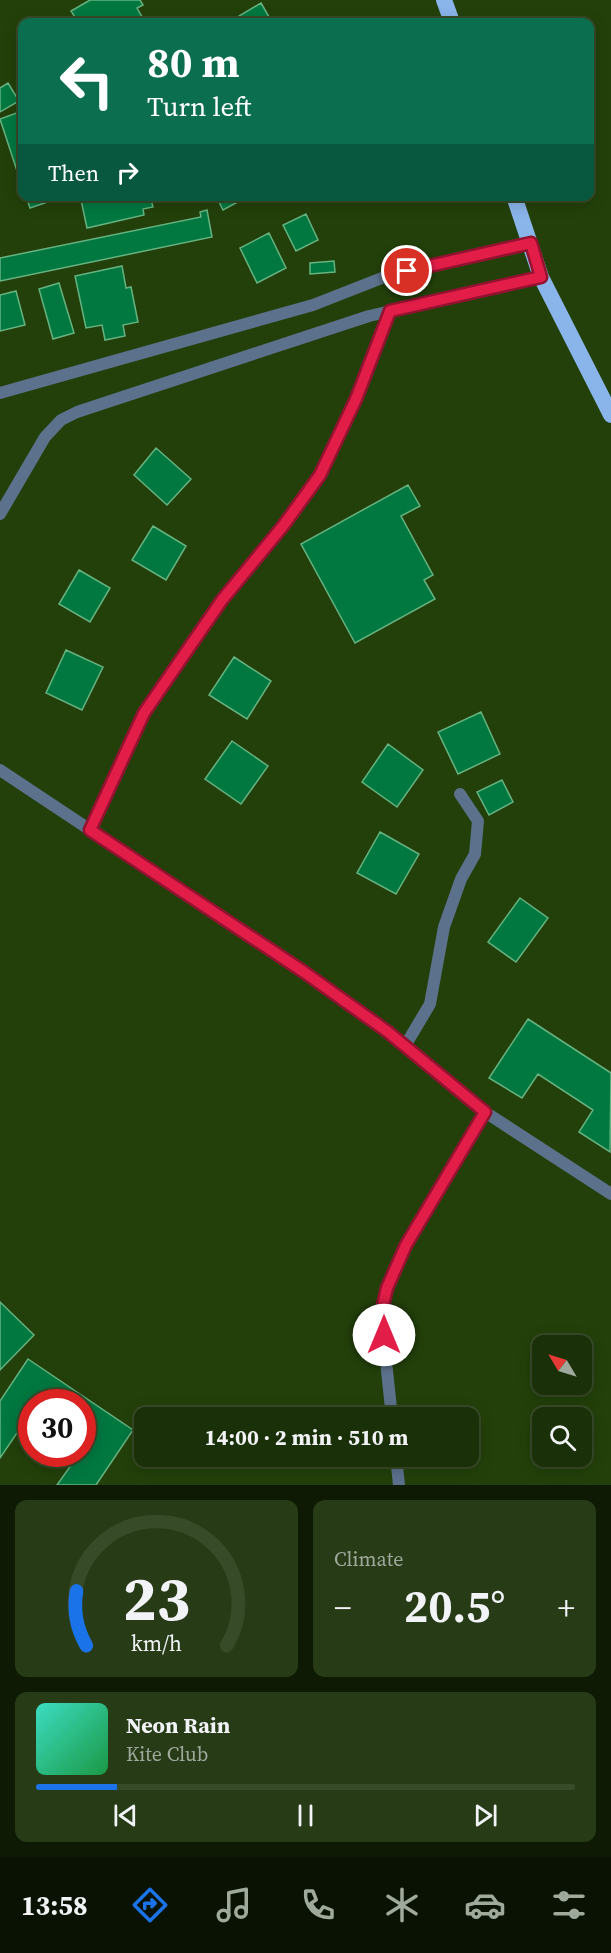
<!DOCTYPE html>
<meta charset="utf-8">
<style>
:root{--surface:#1a3008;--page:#273c16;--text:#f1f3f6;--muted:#9fa99c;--line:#384b29;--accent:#1a73e8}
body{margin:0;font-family:"Source Serif 4",serif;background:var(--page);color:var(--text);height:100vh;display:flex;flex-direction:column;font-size:22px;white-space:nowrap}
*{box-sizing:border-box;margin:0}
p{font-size:20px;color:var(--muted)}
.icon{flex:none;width:33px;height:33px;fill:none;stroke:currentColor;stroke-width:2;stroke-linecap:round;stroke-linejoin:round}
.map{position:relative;height:1485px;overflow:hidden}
.drawer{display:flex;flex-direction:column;gap:15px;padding:15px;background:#0e1a04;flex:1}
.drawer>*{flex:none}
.hud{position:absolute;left:18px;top:18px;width:576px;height:183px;border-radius:12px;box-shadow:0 3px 15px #0003,0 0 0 2px var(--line);background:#0b6e4f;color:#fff;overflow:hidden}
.needle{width:39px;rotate:308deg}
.buttons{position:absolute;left:532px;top:1335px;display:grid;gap:12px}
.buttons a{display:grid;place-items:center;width:60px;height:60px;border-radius:12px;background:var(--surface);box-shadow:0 3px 15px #0003,0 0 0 2px var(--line);font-size:30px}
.speed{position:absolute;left:18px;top:1389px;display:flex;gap:12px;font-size:30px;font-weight:700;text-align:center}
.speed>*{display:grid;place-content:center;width:78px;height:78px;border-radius:50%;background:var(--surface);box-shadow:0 3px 15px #0003,0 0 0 2px var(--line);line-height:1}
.speed .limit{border:9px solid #d22;background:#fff;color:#111}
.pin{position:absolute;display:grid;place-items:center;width:51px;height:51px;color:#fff;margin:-26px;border:3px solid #fff;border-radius:50%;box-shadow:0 2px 6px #0007}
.me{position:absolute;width:66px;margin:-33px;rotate:0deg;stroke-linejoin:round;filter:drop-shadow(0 0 4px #0008)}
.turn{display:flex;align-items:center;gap:21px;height:126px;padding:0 30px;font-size:27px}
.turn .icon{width:78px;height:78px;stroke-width:2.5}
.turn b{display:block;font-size:42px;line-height:51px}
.then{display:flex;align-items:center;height:57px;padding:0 30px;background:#0003;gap:12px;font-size:22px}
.big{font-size:45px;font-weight:700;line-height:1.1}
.drawer .tile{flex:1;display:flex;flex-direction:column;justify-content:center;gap:9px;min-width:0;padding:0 21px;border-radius:12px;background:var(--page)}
.drawer .dial{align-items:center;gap:0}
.dial svg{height:156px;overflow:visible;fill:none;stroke:var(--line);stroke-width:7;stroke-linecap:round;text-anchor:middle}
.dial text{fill:var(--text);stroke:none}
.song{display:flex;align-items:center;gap:18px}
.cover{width:72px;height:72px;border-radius:9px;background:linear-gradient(135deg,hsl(170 70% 55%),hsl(140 70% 35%))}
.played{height:6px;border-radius:3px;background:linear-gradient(90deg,var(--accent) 15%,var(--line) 15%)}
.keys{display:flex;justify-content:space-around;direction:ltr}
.heat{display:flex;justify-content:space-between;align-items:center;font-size:33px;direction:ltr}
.drawer .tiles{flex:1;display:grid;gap:15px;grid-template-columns:1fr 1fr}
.tile:last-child{grid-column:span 2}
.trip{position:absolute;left:134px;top:1407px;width:345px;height:60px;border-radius:12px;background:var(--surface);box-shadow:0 3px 15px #0003,0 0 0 2px var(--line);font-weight:700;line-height:60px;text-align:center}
.dock{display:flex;height:96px;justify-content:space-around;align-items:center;background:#0a1303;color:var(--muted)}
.dock .icon{width:42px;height:42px}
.dock .selected{color:var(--accent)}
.dock b{font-size:27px;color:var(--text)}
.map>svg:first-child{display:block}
.building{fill:#007840;stroke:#66b380;stroke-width:1.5}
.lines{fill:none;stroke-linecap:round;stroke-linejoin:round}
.minor{stroke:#5c718c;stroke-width:12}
.trunk{stroke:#8ab5ea;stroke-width:16}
.route-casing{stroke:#92132f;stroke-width:15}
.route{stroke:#e11d48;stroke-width:10}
</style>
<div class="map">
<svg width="611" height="1485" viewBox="0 0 611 1485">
<rect width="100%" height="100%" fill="#23400a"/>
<path class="building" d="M 90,0 L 140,0 L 143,5 L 137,8 L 145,22 L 78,22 L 71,11 Z
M 261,3 L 272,22 L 229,22 Z
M 8,83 L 19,101 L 0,112 L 0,88 Z
M 22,111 L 22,186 L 0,119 Z
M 26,196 L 65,196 L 30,208 Z
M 97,196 L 150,196 L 153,207 L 143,209 L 144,215 L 87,228 L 81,200 Z
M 216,196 L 247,196 L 247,197 L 223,210 Z
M 207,210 L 212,237 L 0,281 L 0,258 L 201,217 L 200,212 Z
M 306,214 L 318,240 L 296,251 L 283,225 Z
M 269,233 L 286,268 L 257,283 L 240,248 Z
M 334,261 L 335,272 L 310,274 L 310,263 Z
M 122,266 L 126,288 L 131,287 L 138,322 L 123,325 L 125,336 L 105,340 L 102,325 L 86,328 L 75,276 Z
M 59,283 L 74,333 L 53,339 L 39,289 Z
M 16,291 L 25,325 L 0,331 L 0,295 Z
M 156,448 L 191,479 L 167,505 L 134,475 Z
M 408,485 L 420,506 L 401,516 L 433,575 L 424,580 L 435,599 L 355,643 L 301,544 Z
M 153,526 L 186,546 L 166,580 L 132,560 Z
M 79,570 L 110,588 L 90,622 L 59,604 Z
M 66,650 L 103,667 L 82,710 L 46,693 Z
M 234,657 L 271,681 L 247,719 L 209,695 Z
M 481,712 L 500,754 L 458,774 L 438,732 Z
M 232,741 L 268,766 L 241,804 L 205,779 Z
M 388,744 L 423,770 L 397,807 L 362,782 Z
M 502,780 L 513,802 L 489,815 L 477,792 Z
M 380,832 L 419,854 L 396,894 L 357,873 Z
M 520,898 L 548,918 L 516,962 L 488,942 Z
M 528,1019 L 611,1073 L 610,1152 L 579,1132 L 593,1110 L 538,1074 L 522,1098 L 489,1078 Z
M 0,1302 L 34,1335 L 0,1370 Z
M 28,1359 L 133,1430 L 96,1485 L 57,1485 L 79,1454 L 82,1454 L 82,1448 L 90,1437 L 82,1431 L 82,1402 L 39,1401 L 32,1402 L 32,1411 L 0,1458 L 0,1401 Z"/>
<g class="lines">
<path class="minor" d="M 0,393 L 313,305 L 387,276 L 531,243
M 0,514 L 45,437 L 61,420 L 77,412 L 369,316 L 541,277
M 0,770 L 304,972 L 388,1032 L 485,1112 L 611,1194
M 90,830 L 144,713 L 222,600 L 283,526 L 320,475 L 356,399 L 390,311
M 405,1046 L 430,1004 L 444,927 L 461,879 L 475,854 L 478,821 L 460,794
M 392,1418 L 381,1314 L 387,1288 L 406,1245 L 485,1112
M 396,1456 L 399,1485"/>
<path class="trunk" d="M 444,0 L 452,22
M 514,196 L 541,277 L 611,415"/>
</g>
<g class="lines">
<g class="route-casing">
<path id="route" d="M 384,1335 L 381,1314 L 387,1288 L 406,1245 L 485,1112 L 388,1032 L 304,972 L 90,830 L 144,713 L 222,600 L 283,526 L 320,475 L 356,399 L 390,311 L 541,277 L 531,243 L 407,271"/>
</g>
<use href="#route" class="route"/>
</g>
</svg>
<div class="buttons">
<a><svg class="needle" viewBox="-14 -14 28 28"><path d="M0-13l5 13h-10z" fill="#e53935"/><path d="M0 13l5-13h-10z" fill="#9fa99c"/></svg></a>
<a><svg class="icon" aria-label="search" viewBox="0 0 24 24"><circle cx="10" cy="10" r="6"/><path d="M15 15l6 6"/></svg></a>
</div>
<div class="speed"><div class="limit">30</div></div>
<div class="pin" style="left:407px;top:271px;background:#d93025"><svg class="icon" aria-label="arrive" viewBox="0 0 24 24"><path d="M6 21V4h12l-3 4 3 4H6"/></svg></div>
<svg class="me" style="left:384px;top:1335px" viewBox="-20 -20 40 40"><circle r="19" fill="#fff"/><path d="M0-13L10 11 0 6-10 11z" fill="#e11d48"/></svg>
<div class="trip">14:00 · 2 min · 510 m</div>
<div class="hud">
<div class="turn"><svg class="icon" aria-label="left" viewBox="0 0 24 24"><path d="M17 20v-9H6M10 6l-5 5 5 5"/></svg><div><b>80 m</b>Turn left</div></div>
<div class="then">Then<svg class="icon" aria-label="right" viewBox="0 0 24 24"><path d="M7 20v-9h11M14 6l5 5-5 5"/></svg></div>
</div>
</div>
<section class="drawer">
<div class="tiles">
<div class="tile dial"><svg viewBox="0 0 100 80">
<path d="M14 69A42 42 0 1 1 86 69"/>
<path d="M14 69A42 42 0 0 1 9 41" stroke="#1a73e8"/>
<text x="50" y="56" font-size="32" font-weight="700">23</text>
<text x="50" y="72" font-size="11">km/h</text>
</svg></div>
<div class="tile"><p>Climate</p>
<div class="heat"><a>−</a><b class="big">20.5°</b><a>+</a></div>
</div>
<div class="tile">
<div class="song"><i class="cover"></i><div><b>Neon Rain</b><p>Kite Club</p></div></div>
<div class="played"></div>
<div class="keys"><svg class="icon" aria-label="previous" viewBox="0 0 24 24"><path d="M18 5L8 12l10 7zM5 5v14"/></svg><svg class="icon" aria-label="pause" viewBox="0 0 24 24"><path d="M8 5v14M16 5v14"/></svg><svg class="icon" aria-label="next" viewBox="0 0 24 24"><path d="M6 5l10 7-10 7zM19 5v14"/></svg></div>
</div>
</div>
</section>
<nav class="dock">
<b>13:58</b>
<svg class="icon selected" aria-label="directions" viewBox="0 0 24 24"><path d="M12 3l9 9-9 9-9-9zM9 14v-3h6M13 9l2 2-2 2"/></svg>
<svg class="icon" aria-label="music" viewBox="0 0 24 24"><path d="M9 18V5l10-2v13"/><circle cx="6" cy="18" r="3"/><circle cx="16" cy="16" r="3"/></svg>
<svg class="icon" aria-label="phone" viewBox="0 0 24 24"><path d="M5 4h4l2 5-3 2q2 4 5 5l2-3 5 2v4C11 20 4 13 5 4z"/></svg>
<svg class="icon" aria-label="climate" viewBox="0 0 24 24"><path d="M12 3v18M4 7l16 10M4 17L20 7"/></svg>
<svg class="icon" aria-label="car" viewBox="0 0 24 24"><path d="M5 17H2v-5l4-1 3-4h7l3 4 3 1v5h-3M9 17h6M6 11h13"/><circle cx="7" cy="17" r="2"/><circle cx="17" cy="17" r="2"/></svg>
<svg class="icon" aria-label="filters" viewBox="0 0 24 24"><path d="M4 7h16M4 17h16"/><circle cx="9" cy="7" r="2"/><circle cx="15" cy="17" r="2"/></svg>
</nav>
